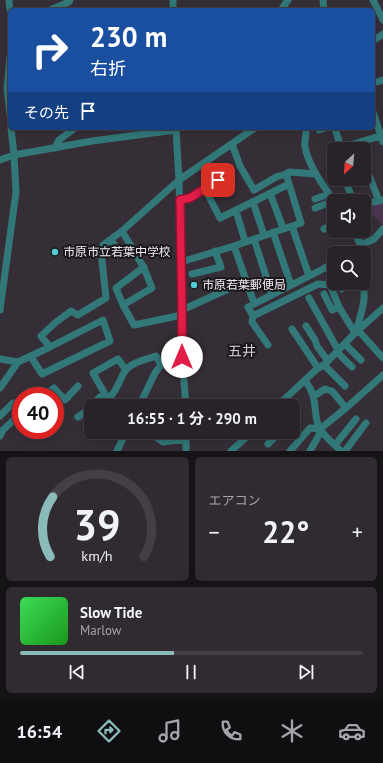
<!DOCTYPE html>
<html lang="ja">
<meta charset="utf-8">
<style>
:root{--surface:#282229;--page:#302a31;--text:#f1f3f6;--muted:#a5a4a8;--line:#443f46;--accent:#8bbbb9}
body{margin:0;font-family:"PT Sans","Noto Sans JP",sans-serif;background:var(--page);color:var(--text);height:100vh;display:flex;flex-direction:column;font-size:15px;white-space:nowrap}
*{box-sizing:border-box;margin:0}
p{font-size:13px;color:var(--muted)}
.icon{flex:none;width:22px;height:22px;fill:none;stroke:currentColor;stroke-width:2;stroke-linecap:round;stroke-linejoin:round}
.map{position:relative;height:451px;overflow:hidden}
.drawer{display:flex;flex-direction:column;gap:6px;padding:6px;background:#161317;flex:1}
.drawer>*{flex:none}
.banner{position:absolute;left:8px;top:8px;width:367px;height:122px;border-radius:6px;box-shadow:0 2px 10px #0003,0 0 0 1px var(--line);background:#1a4fa0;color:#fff;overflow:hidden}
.needle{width:26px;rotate:206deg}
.fabs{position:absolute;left:327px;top:142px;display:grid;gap:8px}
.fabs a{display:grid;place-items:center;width:44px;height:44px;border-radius:6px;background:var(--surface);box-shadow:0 2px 10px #0003,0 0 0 1px var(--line);font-size:20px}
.speed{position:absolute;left:12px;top:387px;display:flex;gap:8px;font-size:20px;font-weight:700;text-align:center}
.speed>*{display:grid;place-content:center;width:52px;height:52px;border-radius:50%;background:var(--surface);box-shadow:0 2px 10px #0003,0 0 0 1px var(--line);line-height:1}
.speed .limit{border:6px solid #d22;background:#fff;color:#111}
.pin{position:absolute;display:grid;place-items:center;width:34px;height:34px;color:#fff;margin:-17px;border-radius:8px;box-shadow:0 2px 6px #0006}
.me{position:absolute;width:44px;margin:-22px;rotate:0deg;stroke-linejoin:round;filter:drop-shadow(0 0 3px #0008)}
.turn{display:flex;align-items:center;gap:14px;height:84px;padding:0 16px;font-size:18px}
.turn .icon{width:52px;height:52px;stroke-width:2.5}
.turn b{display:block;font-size:28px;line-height:34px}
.then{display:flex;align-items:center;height:38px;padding:0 16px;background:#0003;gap:8px;font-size:15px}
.big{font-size:30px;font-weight:700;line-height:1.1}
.drawer .card{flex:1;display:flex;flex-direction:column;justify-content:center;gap:6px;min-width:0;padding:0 14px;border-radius:6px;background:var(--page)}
.drawer .dial{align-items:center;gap:0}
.dial svg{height:104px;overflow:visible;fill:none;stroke:var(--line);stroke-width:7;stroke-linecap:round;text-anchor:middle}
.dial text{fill:var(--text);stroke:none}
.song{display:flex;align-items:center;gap:12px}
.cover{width:48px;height:48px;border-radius:6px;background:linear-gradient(135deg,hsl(130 70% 55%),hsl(120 70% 35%))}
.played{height:4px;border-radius:2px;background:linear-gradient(90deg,var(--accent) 45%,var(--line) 45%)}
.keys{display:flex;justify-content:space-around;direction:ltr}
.heat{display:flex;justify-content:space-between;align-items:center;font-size:22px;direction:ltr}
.drawer .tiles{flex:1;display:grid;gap:6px;grid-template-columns:1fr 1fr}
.card:last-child{grid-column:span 2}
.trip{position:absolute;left:84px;top:399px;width:216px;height:40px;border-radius:6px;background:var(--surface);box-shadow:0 2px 10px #0003,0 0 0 1px var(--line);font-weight:700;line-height:40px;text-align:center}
.tabs{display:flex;height:64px;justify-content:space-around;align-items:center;background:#100e10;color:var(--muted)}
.tabs .icon{width:28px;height:28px}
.tabs .selected{color:var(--accent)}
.tabs b{font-size:18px;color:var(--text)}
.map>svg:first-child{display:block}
.green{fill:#4d3551}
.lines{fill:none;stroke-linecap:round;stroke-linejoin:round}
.minor{stroke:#327879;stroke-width:7}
.route-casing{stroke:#92132f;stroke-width:10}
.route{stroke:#e11d48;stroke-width:7}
.poi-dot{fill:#52cdcf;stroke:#1b181c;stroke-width:1.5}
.labels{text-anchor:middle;stroke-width:4;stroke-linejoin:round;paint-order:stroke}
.poi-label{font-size:12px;fill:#efeaf0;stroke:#1b181c;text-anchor:start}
.quarter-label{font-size:14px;fill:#d7ced9;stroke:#1b181c}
</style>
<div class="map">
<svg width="383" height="451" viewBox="0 0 383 451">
<rect width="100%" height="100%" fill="#362e37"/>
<path class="green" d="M 383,203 L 383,225 L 364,207 Z"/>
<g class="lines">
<path class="minor" d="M 9,0 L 10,10
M 173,0 L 173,10
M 323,0 L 324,10
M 373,0 L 383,20
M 50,10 L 69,2 L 70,0
M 281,10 L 288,0
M 373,41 L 383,34
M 10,57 L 7,88 L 10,115
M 373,83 L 383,80
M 373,112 L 383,142
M 176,128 L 179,180 L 182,310 L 182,357 L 186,406
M 306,128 C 307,134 304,141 305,147 C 309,167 323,185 334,201 L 315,208
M 335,128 L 341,148
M 319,130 L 325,128
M 232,144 L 240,166 L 254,190 L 276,177 L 286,174
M 55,148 L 59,140 L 75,128
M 337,149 L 383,135
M 0,160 L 14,155 L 92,141 L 176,130
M 364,162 L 379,201
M 345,179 L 353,201
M 205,189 L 220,218 L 289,184
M 270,193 L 283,228
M 315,199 L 329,194
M 180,200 L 190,198 L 218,180
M 253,202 L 264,235
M 364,204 L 383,200
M 236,211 L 245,241
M 292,226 L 309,276
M 324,229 L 334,224
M 122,231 L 144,268 L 152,288 L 123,305 L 134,325 L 182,315
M 353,231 L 361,245
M 273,232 L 291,285
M 254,239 L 272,295
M 111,240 L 120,254 L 133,248
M 234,246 L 254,303
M 352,253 L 361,245 L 374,239 L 383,229
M 181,262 L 234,246 L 301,223 L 286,174 L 289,172 L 316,174
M 192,274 L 221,267 L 215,251
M 362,283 C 368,297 360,315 357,329 L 383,358
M 342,289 L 353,283
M 324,294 L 332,310 L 339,307 L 355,333
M 309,298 L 338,350
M 123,305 L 116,288 L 144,267
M 0,310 L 16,192 L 14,155 L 11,128
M 182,310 L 246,281
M 253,316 L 318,284 L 330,285 L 339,307
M 306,326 L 315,340 L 317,346 L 328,361
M 292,329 L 318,368
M 345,344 L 361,360
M 268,345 L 252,322 L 253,316 L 248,307 L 323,269 L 334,262
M 337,352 L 352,367
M 31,357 L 42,374 L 110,341 L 103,320 L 50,347
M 0,359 L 18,362 L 50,347 L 41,336 L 55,323 L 71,311 L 78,315 L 106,298 L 102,261 L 103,245 L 122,231 L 179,180 L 255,128
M 324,365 L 345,386
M 305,381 C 318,396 313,409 318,425 C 322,435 334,444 341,451
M 0,388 L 18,362
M 43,396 L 54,388 L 65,400 L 78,386
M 106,396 L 93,373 L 118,359 L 126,370
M 314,396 L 325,389 L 332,391 L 346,408
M 93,406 L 95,402 L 100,397 L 111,396 C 118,388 120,379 125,371 C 131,362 146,360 156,356 L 161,365
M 139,406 L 155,373 L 161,365 L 182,357
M 277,406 L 318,368 L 324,365 L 355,333 L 383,308
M 0,416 L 13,403
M 78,417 L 91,408
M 149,432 L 163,442 L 186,439
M 0,436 L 3,430 L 21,413
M 268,444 L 274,438 L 269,432
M 335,445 L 356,419
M 117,451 L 126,432
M 186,451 L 186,432
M 231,451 L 252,432
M 290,451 L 310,428 L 320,429
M 310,451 L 319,435 L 320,429 L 346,408 L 383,375
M 345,451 L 366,423"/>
</g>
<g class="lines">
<g class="route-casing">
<path id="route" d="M 182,357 L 182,310 L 180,200 L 190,198 L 218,180"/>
</g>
<use href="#route" class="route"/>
</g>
<g class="poi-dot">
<circle cx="55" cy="252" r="4"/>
<circle cx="194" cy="285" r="4"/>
</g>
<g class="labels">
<g class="poi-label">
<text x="63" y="256">市原市立若葉中学校</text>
<text x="202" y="289">市原若葉郵便局</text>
</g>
<g class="quarter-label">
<text x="242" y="356">五井</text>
</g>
</g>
</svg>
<div class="fabs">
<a><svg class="needle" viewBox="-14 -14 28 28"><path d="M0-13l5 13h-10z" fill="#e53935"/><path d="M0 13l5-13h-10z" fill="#a5a4a8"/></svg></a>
<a><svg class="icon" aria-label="sound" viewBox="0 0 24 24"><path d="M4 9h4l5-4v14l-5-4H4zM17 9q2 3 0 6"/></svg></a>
<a><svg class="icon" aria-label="search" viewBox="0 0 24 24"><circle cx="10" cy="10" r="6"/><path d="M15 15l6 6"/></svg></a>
</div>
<div class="speed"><div class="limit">40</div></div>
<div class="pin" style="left:218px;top:180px;background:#d93025"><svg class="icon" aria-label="arrive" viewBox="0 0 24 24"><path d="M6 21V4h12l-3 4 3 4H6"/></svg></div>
<svg class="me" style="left:182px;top:357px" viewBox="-20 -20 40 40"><circle r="19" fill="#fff"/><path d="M0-13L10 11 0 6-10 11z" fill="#e11d48"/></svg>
<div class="trip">16:55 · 1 分 · 290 m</div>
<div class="banner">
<div class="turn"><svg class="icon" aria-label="right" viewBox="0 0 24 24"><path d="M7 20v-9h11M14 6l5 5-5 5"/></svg><div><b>230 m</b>右折</div></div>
<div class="then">その先<svg class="icon" aria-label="arrive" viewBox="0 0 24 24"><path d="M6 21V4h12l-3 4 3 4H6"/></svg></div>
</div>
</div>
<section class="drawer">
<div class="tiles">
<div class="card dial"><svg viewBox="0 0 100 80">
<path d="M14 69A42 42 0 1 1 86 69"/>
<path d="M14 69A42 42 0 0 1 16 23" stroke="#8bbbb9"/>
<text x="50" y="56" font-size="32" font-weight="700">39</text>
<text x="50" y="72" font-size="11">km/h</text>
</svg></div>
<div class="card"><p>エアコン</p>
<div class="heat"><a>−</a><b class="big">22°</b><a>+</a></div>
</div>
<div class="card">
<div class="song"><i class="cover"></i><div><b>Slow Tide</b><p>Marlow</p></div></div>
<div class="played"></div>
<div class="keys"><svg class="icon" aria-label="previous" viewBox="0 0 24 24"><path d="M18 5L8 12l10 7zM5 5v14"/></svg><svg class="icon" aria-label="pause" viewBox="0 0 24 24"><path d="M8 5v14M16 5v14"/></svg><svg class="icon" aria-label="next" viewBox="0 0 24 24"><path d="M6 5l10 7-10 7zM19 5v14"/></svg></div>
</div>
</div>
</section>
<nav class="tabs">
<b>16:54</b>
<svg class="icon selected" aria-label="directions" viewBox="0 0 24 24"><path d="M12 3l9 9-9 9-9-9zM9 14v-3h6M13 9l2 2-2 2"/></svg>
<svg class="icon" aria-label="music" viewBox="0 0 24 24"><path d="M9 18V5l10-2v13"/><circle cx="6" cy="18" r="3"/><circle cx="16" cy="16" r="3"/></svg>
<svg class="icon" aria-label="phone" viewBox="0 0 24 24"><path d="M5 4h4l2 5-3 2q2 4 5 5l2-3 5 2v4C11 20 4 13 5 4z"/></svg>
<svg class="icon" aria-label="climate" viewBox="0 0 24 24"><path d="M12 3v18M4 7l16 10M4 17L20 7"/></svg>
<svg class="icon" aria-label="car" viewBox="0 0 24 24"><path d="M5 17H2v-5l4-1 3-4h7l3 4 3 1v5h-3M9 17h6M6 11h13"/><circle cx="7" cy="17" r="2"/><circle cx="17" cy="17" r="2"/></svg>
</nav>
